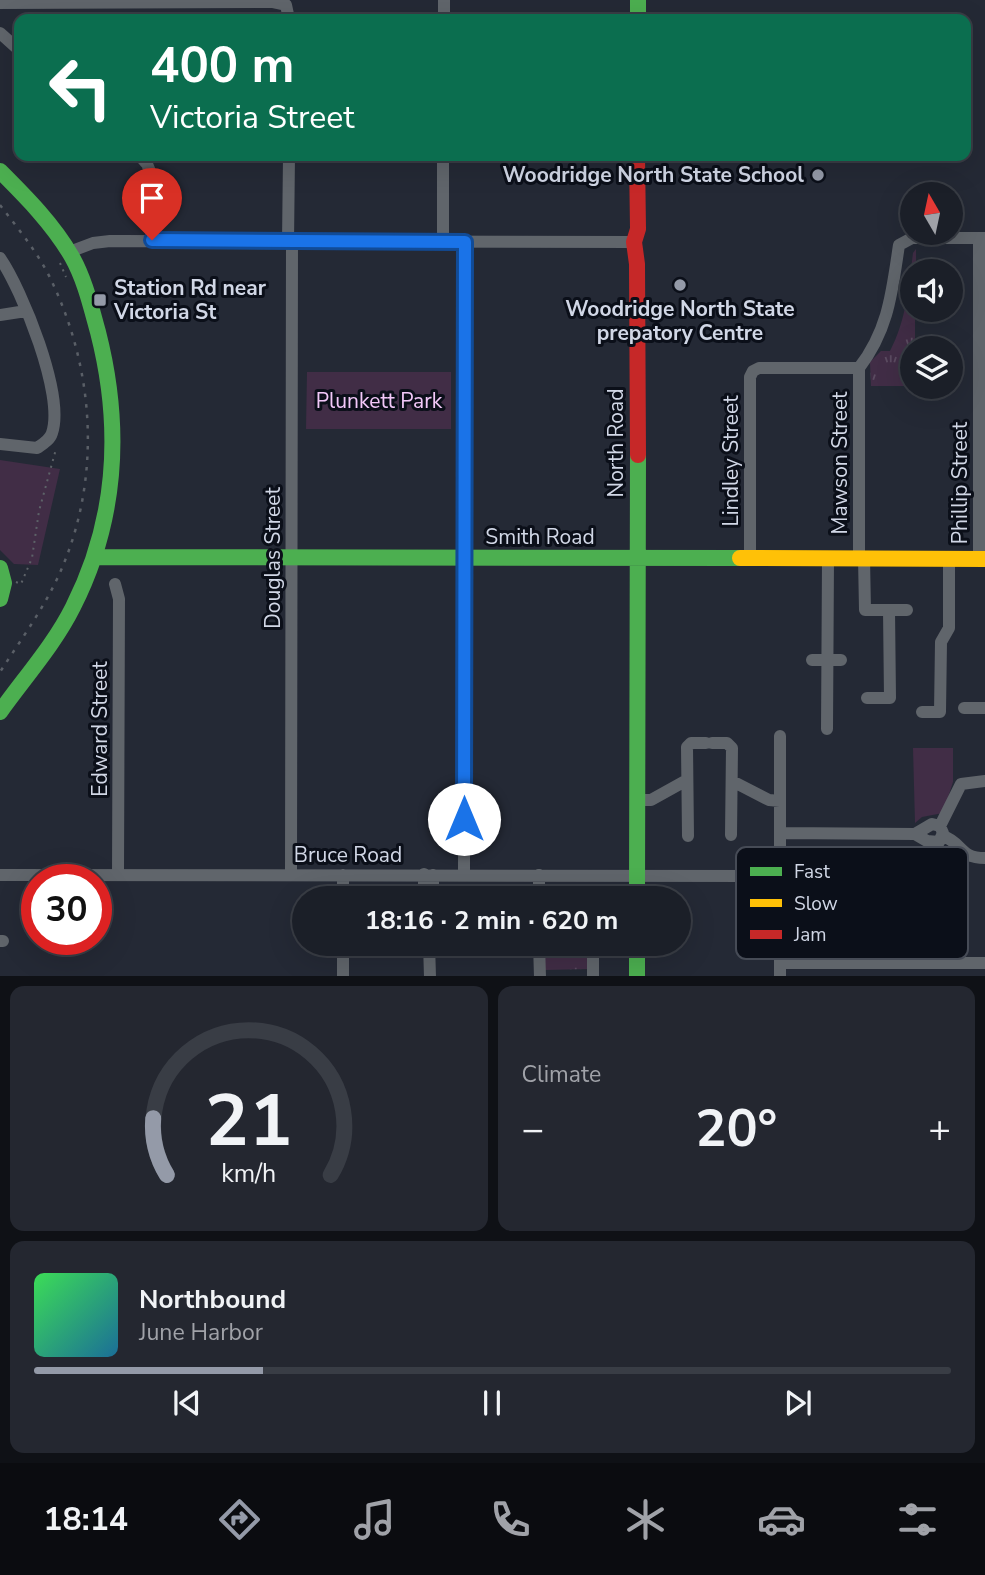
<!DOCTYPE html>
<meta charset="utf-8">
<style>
:root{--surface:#1b1f28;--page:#242730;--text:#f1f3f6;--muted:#a0a2a8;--line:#393d45;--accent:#949aa8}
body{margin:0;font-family:"Nunito Sans",sans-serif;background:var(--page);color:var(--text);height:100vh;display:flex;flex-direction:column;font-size:26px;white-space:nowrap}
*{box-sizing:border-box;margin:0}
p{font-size:23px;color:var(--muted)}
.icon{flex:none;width:38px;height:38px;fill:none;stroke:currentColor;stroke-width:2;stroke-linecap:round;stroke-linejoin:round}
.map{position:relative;height:976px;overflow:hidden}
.drawer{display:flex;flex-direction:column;gap:10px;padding:10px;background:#0f1116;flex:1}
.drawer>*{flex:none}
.guide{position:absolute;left:14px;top:14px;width:957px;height:147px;border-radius:14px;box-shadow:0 7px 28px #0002,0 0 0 2px var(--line);background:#0b6e4f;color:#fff;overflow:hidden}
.needle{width:46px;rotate:351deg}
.fabs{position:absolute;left:900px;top:182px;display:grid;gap:14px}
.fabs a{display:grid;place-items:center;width:63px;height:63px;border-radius:50%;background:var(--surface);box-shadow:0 7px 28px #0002,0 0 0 2px var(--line);font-size:35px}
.speed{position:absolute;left:21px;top:864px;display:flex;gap:14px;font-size:35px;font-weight:700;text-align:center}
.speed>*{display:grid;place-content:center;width:91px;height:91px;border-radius:50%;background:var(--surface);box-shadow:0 7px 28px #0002,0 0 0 2px var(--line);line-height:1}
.speed .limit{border:10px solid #d22;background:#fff;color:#111}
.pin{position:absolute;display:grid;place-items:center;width:60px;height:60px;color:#fff;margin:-72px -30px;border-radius:50% 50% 50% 0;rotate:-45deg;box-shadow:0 0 7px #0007}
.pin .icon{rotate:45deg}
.me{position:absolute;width:77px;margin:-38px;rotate:0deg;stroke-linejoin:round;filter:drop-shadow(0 0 5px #0008)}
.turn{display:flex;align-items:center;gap:24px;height:147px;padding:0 21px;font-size:32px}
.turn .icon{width:91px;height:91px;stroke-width:2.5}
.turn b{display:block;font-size:49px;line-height:60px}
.big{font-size:52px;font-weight:700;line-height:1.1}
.drawer .tile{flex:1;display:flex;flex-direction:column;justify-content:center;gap:10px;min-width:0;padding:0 24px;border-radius:14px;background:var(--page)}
.drawer .dial{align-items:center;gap:0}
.dial svg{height:182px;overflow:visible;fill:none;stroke:var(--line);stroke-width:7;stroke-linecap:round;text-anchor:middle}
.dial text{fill:var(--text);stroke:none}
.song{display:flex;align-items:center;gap:21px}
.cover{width:84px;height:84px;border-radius:10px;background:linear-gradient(135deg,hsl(130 70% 55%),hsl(200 70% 35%))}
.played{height:7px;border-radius:4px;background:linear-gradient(90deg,var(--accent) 25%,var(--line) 25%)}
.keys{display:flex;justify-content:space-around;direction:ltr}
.heat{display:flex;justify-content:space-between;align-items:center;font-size:38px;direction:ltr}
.drawer .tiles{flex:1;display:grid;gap:10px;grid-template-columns:1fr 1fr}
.tile:last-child{grid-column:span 2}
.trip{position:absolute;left:292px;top:886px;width:399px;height:70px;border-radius:35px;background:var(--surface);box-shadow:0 7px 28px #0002,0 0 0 2px var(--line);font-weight:700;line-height:70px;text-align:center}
.dock{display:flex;height:112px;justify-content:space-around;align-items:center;background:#0b0c10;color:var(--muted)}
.dock .icon{width:49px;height:49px}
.dock .on{color:var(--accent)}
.dock b{font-size:32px;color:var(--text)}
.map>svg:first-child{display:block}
.grass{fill:url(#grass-tufts)}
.park{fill:#412d46}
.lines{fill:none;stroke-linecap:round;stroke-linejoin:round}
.path{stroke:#5d6268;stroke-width:2;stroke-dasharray:2 5;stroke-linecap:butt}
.street{stroke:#60656b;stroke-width:12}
.fast{stroke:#4caf50;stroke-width:16}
.slow{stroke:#ffc107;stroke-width:16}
.jam{stroke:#c62828;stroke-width:16}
.rail{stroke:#5a5f67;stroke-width:2.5;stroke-dasharray:3.5 7;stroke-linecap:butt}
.route-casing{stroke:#114b97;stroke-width:18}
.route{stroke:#1a73e8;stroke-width:12}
.poi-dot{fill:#949aa8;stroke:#0b0f19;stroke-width:2.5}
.labels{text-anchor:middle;stroke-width:6;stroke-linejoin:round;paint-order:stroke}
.poi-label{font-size:21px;font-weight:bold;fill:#d1d7e6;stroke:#0b0f19;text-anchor:end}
.park-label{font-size:21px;fill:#f3c8f9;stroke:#0b0f19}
.street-label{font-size:21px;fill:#d1d7e6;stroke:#0b0f19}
.key{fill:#0b0f19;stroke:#464b56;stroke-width:2}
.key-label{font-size:19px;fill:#d1d7e6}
</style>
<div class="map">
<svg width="985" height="977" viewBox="0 0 985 977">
<defs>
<pattern id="grass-tufts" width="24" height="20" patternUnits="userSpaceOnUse" patternTransform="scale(1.75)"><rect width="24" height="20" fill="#412d46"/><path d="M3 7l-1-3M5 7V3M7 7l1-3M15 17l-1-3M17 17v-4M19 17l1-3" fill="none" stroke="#5b4b61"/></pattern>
</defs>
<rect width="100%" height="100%" fill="#242935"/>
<path class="grass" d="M 916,249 L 916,271 L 912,271 L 912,310 L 915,310 L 915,348 L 912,348 L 912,386 L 871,386 L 870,362 L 881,351 L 890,351 C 906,321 909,286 913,253 Z
M 548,943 L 588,944 L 589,969 L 544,970 L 544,946 Z"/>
<path class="park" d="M 307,372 L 451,372 L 451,429 L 306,429 Z
M 0,460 L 60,469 L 38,565 L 14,564 L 0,550 Z
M 913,748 L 953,748 L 953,782 L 943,813 L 922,817 L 915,823 Z"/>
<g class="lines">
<path class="path" d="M 60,263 L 66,277
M 16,582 L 21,584 L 32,558 L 39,511 L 56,449"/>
<path class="street" d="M 0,3 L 272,2 L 286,5 L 289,19
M 444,19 L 444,0
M 0,33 L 19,50
M 140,156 L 147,164 L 151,174 L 152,240
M 288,242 L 289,156
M 443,242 L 443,156
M 69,252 L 93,243 L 110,241 L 634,242
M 0,258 C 22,290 65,395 52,433 C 50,440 43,444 37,448 L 0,444
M 0,315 L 26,311
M 859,368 C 889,329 892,291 899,245 L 912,238 L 985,238
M 750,558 L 750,377 L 753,371 L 759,368 L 859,368
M 859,558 L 859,368
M 864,558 L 865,610 L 907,610
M 979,559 L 979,238
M 115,584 L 119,599 L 118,875
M 812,660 L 841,660
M 867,698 L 890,698 L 889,610
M 964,708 L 985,708
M 922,712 L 940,712 L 941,642 L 949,628 L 949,559
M 827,729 L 828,559
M 712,743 L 727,743 L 732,748 L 731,835
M 732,781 L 769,800 L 780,801
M 637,800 L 651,800 L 687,780
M 940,826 L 961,784 L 985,781
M 780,833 L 915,834 L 927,841 L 939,842 L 943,833 L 940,826 L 932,824 L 915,834
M 688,836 L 687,747 L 691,743 L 706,743
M 943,836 C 963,843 959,858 985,858
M 919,859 L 962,859 L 967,855
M 424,874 L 424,898
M 0,875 L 780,876
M 291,875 L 292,242
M 464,875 L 465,242
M 539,875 L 539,898
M 343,898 L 343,875
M 433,898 L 433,875
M 0,941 L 3,941
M 429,943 L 430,977
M 539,943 L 540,977
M 593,943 L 593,977
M 780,963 L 985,963
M 343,977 L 343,943
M 780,977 L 780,736"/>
<path class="fast" d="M 638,0 L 638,19
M 0,171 C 26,197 53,224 72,257 C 85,280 91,307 98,332 C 122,426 117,520 73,607 C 54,645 25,677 0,712
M 95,557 L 740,558
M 0,568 L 4,583 L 0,599
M 637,898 L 638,455
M 637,943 L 637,977"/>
<path class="slow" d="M 740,558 L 985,559"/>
<path class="jam" d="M 637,156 L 638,229 L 634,242 L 637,264 L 638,455"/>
<path class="rail" d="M 0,205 C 19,230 40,255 53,284 C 96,376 101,484 58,577 C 42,611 20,641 0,672"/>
</g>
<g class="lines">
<g class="route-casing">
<path id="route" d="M 152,240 L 465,242 L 464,819"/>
</g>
<use href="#route" class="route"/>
</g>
<g class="poi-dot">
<circle cx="818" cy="175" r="7"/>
<circle cx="680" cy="285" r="7"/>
<rect x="93" y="293" width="14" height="14" rx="3.5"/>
</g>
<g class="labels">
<g class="poi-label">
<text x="804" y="182">Woodridge North State School</text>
<text x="114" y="295" text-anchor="start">Station Rd near<tspan x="114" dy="24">Victoria St</tspan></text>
<text x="680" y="316" text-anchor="middle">Woodridge North State<tspan x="680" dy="24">prepatory Centre</tspan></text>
</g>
<g class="park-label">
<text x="379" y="408">Plunkett Park</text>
</g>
<g class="street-label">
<text transform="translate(616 443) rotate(-90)" y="7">North Road</text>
<text transform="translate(731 461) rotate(-90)" y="7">Lindley Street</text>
<text transform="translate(840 463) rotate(-90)" y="7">Mawson Street</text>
<text transform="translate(960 483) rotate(-90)" y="7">Phillip Street</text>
<text x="540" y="544">Smith Road</text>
<text transform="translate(273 558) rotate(-90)" y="7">Douglas Street</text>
<text transform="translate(100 729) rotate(-90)" y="7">Edward Street</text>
<text x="348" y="862">Bruce Road</text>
</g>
</g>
<rect x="736" y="847" width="232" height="112" rx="10" class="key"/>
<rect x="750" y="867" width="32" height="9" fill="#4caf50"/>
<rect x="750" y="899" width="32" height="8" fill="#ffc107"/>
<rect x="750" y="930" width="32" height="9" fill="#c62828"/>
<g class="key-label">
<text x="794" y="878">Fast</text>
<text x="794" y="910">Slow</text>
<text x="794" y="941">Jam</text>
</g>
</svg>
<div class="fabs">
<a><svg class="needle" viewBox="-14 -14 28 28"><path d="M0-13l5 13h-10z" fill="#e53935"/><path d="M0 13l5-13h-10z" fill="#a0a2a8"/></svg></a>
<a><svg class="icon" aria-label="sound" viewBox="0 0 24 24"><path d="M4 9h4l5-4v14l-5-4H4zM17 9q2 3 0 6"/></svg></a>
<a><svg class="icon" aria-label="layers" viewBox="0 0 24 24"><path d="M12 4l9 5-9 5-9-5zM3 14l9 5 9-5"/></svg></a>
</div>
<div class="speed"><div class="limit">30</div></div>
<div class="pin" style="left:152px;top:240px;background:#d93025"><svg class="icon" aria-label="arrive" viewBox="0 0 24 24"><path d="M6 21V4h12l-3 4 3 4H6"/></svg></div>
<svg class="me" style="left:464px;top:819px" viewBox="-20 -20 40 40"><circle r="19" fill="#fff"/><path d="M0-13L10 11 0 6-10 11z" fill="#1a73e8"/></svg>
<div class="trip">18:16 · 2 min · 620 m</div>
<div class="guide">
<div class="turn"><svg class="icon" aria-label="left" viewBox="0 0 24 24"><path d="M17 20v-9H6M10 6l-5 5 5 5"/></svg><div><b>400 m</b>Victoria Street</div></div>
</div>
</div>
<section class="drawer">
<div class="tiles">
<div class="tile dial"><svg viewBox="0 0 100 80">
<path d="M14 69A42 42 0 1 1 86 69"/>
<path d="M14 69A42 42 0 0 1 8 44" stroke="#949aa8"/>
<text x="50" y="56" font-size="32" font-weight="700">21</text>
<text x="50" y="72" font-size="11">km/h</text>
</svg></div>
<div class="tile"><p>Climate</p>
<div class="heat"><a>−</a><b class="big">20°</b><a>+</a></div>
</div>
<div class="tile">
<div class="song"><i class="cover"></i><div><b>Northbound</b><p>June Harbor</p></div></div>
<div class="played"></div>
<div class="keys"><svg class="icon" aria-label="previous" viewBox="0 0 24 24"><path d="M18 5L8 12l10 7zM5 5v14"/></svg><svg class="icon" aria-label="pause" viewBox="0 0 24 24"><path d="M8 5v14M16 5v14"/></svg><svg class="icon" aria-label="next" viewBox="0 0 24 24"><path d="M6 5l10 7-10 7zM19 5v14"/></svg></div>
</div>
</div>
</section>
<nav class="dock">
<b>18:14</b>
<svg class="icon on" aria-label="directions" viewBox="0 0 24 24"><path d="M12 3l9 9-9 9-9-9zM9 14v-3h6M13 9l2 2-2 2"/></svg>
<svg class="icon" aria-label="music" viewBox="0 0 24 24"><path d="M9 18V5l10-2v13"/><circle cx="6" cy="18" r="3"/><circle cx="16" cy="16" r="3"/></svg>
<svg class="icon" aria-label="phone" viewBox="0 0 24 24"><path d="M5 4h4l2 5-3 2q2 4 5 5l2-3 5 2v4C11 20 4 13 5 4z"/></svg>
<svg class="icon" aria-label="climate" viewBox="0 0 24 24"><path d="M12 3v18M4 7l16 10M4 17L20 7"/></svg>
<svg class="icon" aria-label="car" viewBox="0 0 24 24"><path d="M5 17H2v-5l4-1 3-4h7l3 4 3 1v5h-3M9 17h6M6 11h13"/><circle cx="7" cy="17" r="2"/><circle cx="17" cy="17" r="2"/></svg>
<svg class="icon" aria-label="filters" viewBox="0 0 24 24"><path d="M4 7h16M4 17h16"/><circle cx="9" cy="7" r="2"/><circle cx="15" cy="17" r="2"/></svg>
</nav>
